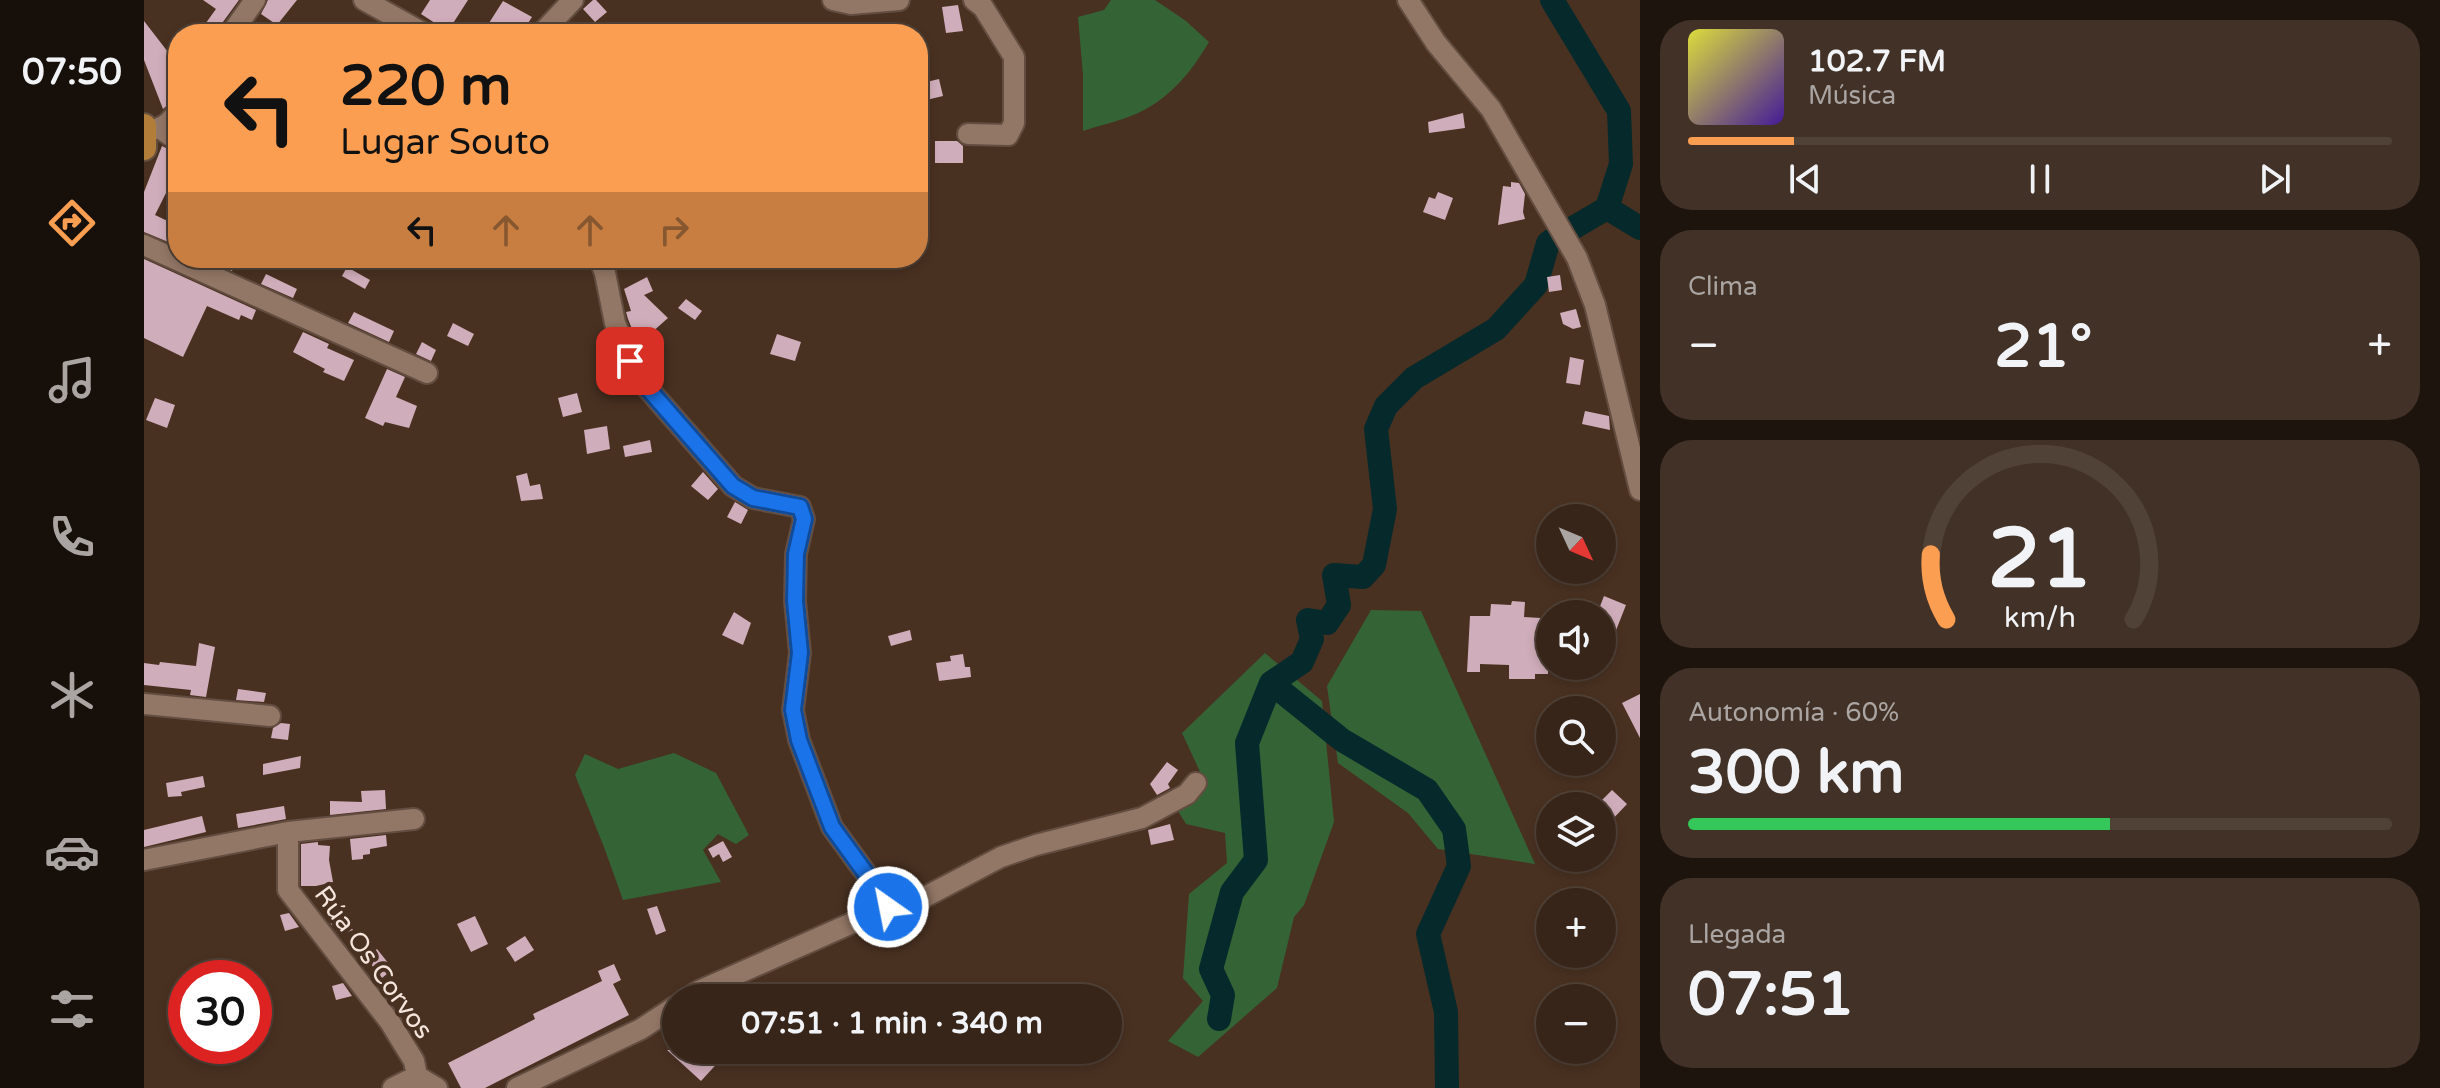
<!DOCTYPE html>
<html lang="es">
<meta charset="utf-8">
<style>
:root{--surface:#372519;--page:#423126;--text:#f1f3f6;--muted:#aaa5a2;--line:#514238;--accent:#fb9e52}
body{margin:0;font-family:"Varela Round",sans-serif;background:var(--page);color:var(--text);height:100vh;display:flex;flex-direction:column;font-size:30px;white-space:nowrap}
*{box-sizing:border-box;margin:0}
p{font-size:26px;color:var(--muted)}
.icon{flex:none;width:44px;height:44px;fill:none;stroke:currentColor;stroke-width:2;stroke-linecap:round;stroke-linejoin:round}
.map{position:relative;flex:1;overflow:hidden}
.side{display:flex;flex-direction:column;gap:20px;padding:20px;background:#1e140e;width:800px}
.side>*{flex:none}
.guide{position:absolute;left:24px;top:24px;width:760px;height:244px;border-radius:32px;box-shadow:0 4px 12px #0003,0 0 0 2px var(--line);background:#fb9e52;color:#111;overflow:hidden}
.needle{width:52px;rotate:134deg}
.controls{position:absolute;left:1392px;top:504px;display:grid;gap:16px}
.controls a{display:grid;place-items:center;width:80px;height:80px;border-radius:50%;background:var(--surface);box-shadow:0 4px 12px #0003,0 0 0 2px var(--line);font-size:40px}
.speed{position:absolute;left:24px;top:960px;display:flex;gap:16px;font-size:40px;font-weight:700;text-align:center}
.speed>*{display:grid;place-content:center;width:104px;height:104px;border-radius:50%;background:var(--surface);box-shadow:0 4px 12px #0003,0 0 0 2px var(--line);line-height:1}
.speed .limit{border:12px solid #d22;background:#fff;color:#111}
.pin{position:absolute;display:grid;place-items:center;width:68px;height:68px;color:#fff;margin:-34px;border-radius:16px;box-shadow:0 4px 12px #0006}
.me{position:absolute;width:88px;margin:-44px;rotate:327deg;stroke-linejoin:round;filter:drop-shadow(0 0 6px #0008)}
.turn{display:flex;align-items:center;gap:28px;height:168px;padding:0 40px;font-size:36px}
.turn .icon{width:104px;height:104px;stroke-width:2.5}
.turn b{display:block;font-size:56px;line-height:68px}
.lanes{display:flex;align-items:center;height:76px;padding:0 40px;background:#0003;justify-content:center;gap:40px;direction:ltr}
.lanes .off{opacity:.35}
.big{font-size:60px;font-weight:700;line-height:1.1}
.side .widget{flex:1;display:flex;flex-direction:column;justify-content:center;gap:12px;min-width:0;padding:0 28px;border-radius:32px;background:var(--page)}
.side .dial{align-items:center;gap:0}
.dial svg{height:208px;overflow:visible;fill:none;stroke:var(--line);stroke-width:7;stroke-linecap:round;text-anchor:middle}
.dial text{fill:var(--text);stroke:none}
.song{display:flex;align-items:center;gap:24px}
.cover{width:96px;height:96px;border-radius:12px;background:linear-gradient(135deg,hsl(60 70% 55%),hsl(260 70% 35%))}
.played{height:8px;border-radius:4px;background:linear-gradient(90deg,var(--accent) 15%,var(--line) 15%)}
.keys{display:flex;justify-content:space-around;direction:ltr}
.heat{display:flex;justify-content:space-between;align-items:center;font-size:44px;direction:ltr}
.charge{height:12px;border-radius:6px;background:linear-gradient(90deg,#34c759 60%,var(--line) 0)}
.trip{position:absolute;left:518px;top:984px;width:460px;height:80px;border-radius:40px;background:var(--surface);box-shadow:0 4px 12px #0003,0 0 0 2px var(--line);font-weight:700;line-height:80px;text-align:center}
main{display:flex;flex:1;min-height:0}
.tab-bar{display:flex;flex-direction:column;width:144px;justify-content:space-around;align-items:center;background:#160f0a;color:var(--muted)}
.tab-bar .icon{width:56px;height:56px}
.tab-bar .active{color:var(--accent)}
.tab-bar b{font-size:36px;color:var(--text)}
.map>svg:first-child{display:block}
.green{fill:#346436}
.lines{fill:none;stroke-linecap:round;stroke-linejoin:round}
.river{stroke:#062a2b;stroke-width:24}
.building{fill:#d0adba}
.minor-casing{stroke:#624d40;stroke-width:24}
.major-casing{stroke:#624d40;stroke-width:28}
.minor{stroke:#937766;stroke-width:20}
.major{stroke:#b27d39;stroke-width:24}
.route-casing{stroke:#114b97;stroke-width:20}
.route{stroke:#1a73e8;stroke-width:14}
.labels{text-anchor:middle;stroke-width:8;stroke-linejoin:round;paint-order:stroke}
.street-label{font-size:26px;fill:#f5e5dc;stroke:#493121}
</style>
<main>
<nav class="tab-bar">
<b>07:50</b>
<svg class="icon active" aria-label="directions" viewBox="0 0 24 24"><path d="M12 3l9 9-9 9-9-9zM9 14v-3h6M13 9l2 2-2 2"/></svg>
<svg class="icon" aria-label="music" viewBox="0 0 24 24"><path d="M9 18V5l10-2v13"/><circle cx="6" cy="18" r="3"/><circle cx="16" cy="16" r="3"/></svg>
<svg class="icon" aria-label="phone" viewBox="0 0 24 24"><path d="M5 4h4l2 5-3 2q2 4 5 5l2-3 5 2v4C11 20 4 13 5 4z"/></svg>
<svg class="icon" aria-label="climate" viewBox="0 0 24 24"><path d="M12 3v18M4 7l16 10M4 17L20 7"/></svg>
<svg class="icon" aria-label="car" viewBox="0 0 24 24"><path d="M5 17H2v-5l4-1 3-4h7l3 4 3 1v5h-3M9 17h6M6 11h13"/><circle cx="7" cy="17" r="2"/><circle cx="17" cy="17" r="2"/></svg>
<svg class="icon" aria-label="filters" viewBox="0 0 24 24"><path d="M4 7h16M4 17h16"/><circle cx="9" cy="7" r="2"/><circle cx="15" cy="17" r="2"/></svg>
</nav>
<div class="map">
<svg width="1496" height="1088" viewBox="0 0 1496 1088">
<rect width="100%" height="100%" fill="#493121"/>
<path class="green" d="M 967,0 L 1011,0 L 1042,21 L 1065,42 C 1049,69 1029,95 1000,110 C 982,120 959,124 939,131 L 939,75 L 934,17 L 960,10 Z
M 1227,610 L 1277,611 L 1391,864 L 1294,849 L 1264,813 L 1194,763 L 1183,686 Z
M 1121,653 L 1178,701 L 1190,822 L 1160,905 L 1150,917 L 1133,988 L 1054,1057 L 1024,1041 L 1059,1001 L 1039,978 L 1045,894 L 1083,863 L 1081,833 L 1042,824 L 1034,811 L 1058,776 L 1038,733 Z
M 530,753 L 572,773 L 605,835 L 592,844 L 574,834 L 559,850 L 577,882 L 479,900 L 460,847 L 431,775 L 441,754 L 474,769 Z"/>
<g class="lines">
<path class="river" d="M 1408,0 L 1475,111 L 1477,164 L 1463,208 L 1496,228
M 1429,228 L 1463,208
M 1127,683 L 1198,740 L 1283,790 L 1310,829 L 1315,866 L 1284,934 L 1302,1012 L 1303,1088
M 1075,1019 L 1079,995 L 1067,969 L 1088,892 L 1112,860 L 1103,743 L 1127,683 L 1158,662 L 1168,639 L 1164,620 L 1183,623 L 1195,605 L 1190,575 L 1219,577 L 1230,565 L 1241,509 L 1232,429 L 1242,406 L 1270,378 L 1352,329 L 1392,285 L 1404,243 L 1408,240"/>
</g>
<path class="building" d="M 59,0 L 95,0 L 76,26 L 74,34 L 54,34 L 72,9 Z
M 124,0 L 153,0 L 133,25 L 117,14 Z
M 286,0 L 324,0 L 306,28 L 299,24 L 297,27 L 277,14 Z
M 449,0 L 452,0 L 463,12 L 451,22 L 439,9 Z
M 359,1 L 388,17 L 377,34 L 338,34 Z
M 814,5 L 819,31 L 802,33 L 798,7 Z
M 0,21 L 34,65 L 34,96 L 19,109 L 0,60 Z
M 795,79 L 799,96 L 774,102 L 774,84 Z
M 1319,113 L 1321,128 L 1285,133 L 1284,122 Z
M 791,141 L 813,141 L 819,146 L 819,163 L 791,163 Z
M 18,146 L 34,154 L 34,160 L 26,185 L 11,215 L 34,226 L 34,246 L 0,232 L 0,192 Z
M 1367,182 L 1375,183 L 1381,194 L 1379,212 L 1381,219 L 1354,225 L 1359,186 L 1367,187 Z
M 1294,192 L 1309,198 L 1301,220 L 1279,212 L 1285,197 L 1291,199 Z
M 60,258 L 93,258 L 88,271 Z
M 0,259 L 112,310 L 108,320 L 97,315 L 95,320 L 63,306 L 39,357 L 0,338 Z
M 203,267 L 226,280 L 221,289 L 198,276 Z
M 122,274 L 153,289 L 149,298 L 117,284 Z
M 1416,275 L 1418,290 L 1405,292 L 1403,277 Z
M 503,277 L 509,291 L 500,295 L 524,318 L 497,342 L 512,363 L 504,369 L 484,319 L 482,312 L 487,311 L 480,289 Z
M 542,299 L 558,311 L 551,320 L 534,308 Z
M 1432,309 L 1437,327 L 1429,329 L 1419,324 L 1416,313 Z
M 210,312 L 250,331 L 245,342 L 204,323 Z
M 309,323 L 330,334 L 324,346 L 303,336 Z
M 159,332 L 185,344 L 183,348 L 210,360 L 200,381 L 179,372 L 181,369 L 149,352 Z
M 633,334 L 657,342 L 651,361 L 626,354 Z
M 278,342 L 292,350 L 287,361 L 272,354 Z
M 1426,357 L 1440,360 L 1436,385 L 1422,383 Z
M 243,369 L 261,377 L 252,397 L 273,406 L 265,428 L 241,422 L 239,426 L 221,418 Z
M 433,393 L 438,412 L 419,417 L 414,398 Z
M 11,398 L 31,405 L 23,428 L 2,420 Z
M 1441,411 L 1465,416 L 1466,430 L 1438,424 Z
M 463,426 L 466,449 L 443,454 L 440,430 Z
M 506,440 L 508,452 L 481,457 L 479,446 Z
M 559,472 L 574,489 L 564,500 L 547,486 Z
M 383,473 L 386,486 L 396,484 L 399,499 L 377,501 L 372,476 Z
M 591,502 L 604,510 L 597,524 L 583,517 Z
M 1460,596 L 1482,605 L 1471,633 L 1467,632 L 1458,649 L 1458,614 L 1453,614 Z
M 1368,601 L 1381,602 L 1380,617 L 1397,618 L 1395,650 L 1404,650 L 1404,674 L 1391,674 L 1391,679 L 1365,679 L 1365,665 L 1336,664 L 1336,672 L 1323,672 L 1326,616 L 1346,616 L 1347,604 L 1367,605 Z
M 590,612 L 607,623 L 599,645 L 578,635 Z
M 766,630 L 768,640 L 747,646 L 744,636 Z
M 55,643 L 71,647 L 62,697 L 46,695 L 47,690 L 0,685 L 0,663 L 15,665 L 16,662 L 52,666 Z
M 819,654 L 821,667 L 826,667 L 827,677 L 795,681 L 792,663 L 807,661 L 806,656 Z
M 94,689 L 122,693 L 120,702 L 92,700 Z
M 1496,694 L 1496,738 L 1478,703 Z
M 137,723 L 146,724 L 144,740 L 127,738 L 129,728 Z
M 157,756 L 156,768 L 119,775 L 119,764 Z
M 1023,762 L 1034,770 L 1024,784 L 1026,788 L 1013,795 L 1006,784 Z
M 59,776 L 61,787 L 37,792 L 38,796 L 24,797 L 22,783 Z
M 241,790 L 242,809 L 186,815 L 186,801 L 218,802 L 217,791 Z
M 1468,790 L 1483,804 L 1466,822 L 1458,814 L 1458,800 Z
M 140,806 L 142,819 L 94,828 L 92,814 Z
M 58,816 L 62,832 L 0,847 L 0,830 Z
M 1026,824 L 1030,840 L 1007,845 L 1004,830 Z
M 242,835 L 243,846 L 226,849 L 226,854 L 219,855 L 219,859 L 208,860 L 206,839 Z
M 579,841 L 588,857 L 579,862 L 575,854 L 569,858 L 564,849 Z
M 174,842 L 174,845 L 186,846 L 185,860 L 189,882 L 172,886 L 157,886 L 157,844 Z
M 513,906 L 522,931 L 512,935 L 503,909 Z
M 194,912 L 203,922 L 209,930 L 195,935 L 184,920 Z
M 145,913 L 155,927 L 141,931 L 136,915 Z
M 331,916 L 344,944 L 327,952 L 313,924 Z
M 381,936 L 390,950 L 371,962 L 362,948 Z
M 233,949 L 249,969 L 238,978 L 222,958 Z
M 470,964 L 477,980 L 469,984 L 485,1015 L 341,1088 L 317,1088 L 304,1063 L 391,1019 L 389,1014 L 458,981 L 454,971 Z
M 199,983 L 208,996 L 192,1000 L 188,986 Z
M 523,1050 L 571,1050 L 579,1057 L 557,1081 Z"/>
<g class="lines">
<g class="minor-casing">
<path id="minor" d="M 220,0 L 281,34
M 689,0 L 707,4 L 755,0
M 1264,0 L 1292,43 L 1347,109 L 1433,258 L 1451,305 L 1496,490
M 87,34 L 111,0
M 397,34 L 429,0
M 17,129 L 34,141
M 1,131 C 18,129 24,125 34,111
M 824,134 L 864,135 L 870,123 L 870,57 L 839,7 L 830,0
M 0,245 L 283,373
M 455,258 L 461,273 L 471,323 L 493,376 L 589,486 L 609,498 L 656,507 L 660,519 L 652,554 L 651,601 L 656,653 L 649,710 L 655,740 L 688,827 L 742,901 L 744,907
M 0,704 L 126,716
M 144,832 L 144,890 L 246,1022 L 270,1061 L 273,1076
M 0,860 L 144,832 L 270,819
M 544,998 L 555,991 L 744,907 L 777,899 L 857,857 L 892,845 L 998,818 L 1043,794 L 1052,783
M 249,1088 L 273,1076 L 293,1088
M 373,1088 L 497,1029 L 532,1006"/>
</g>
<g class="major-casing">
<path id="major" d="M 0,126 L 0,148"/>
</g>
<use href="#minor" class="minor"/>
<use href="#major" class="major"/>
</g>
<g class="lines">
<g class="route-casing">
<path id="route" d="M 486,361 L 493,376 L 589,486 L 609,498 L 656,507 L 660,519 L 652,554 L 651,601 L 656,653 L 649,710 L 655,740 L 688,827 L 742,901 L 744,907"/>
</g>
<use href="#route" class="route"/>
</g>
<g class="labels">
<g class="street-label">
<text transform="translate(230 962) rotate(54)" y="9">Rúa Os Corvos</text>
</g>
</g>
</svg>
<div class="controls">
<a><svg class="needle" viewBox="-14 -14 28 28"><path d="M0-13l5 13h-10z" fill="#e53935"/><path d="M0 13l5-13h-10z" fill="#aaa5a2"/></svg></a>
<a><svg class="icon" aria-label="sound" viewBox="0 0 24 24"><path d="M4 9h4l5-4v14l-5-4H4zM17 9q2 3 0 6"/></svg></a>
<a><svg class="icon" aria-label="search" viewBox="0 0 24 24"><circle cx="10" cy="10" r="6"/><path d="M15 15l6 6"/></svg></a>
<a><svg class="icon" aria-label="layers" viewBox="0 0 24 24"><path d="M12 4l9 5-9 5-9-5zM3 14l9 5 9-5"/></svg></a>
<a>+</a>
<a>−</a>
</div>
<div class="speed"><div class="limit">30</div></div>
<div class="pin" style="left:486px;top:361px;background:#d93025"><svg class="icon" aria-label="arrive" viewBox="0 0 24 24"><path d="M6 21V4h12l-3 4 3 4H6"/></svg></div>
<svg class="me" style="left:744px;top:907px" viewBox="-20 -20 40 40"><circle r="17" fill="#1a73e8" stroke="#fff" stroke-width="3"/><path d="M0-11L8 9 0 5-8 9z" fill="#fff"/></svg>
<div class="trip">07:51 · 1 min · 340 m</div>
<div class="guide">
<div class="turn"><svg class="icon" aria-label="left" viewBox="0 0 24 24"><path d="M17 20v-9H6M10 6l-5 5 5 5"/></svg><div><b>220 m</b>Lugar Souto</div></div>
<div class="lanes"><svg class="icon" aria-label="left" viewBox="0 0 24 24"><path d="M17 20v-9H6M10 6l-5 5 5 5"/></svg><svg class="icon off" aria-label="ahead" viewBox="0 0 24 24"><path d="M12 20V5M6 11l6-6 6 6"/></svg><svg class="icon off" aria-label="ahead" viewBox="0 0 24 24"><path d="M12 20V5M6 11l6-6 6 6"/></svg><svg class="icon off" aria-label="right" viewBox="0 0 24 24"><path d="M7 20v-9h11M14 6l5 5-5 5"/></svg></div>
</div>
</div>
<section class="side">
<div class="widget">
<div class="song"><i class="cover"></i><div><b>102.7 FM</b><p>Música</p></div></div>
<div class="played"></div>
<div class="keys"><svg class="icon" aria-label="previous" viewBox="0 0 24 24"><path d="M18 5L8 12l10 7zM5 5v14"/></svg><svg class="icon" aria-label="pause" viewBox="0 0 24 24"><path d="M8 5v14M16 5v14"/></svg><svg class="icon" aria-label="next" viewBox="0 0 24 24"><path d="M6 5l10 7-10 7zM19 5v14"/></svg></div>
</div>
<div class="widget"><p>Clima</p>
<div class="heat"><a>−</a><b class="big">21°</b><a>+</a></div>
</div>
<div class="widget dial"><svg viewBox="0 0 100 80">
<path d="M14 69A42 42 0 1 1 86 69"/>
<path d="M14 69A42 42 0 0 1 8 44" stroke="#fb9e52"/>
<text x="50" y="56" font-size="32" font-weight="700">21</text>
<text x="50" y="72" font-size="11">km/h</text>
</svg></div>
<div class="widget"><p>Autonomía · 60%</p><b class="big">300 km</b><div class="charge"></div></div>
<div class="widget"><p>Llegada</p><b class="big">07:51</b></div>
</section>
</main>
